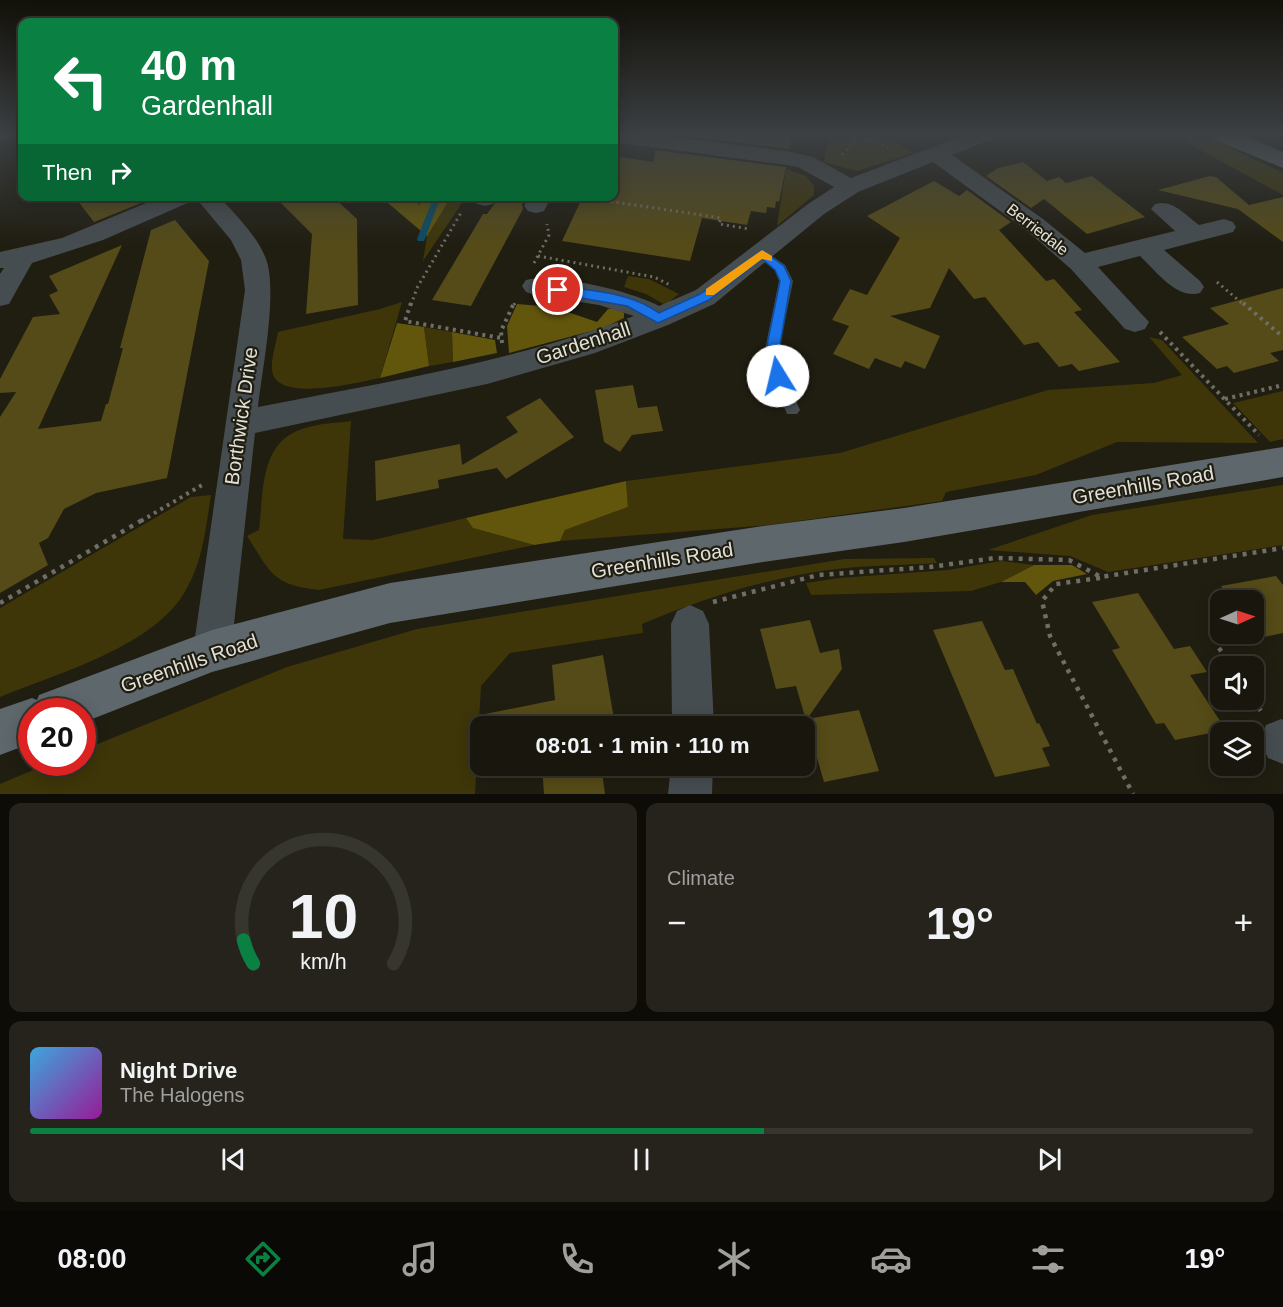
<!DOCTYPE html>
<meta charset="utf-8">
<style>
:root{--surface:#18160d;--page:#25231b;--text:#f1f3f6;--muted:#9f9f9d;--line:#36352e;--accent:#0b8043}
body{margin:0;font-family:Helvetica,sans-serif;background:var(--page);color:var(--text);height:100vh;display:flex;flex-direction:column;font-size:22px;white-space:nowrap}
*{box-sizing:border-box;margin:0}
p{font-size:20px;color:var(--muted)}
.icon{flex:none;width:33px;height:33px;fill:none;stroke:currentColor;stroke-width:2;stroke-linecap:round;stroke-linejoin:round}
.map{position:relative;height:794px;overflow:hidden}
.panel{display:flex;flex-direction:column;gap:9px;padding:9px;background:#0d0c07;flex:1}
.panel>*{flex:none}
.guide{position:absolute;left:18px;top:18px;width:600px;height:183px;border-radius:12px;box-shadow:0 3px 15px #0003,0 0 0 2px var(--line);background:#0b8043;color:#fff;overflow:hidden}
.needle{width:39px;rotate:87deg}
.tools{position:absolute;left:1210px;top:590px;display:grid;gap:12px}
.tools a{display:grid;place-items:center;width:54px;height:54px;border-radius:12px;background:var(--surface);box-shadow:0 3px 15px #0003,0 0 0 2px var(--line);font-size:30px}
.speed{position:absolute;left:18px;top:698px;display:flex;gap:12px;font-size:30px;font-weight:700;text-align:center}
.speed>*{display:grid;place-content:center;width:78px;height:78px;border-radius:50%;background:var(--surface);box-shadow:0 3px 15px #0003,0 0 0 2px var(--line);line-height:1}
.speed .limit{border:9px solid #d22;background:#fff;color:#111}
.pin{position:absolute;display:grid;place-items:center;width:51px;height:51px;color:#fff;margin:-26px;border:3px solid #fff;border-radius:50%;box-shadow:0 2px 6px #0007}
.me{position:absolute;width:66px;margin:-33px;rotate:351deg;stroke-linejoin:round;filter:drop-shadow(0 0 4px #0008)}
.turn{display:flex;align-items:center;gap:21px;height:126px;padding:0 24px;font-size:27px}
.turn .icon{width:78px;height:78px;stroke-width:2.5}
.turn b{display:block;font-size:42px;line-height:51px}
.then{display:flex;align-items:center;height:57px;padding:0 24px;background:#0003;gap:12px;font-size:22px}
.big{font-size:45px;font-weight:600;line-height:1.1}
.panel .card{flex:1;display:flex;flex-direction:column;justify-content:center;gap:9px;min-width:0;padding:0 21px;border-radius:12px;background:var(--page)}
.panel .dial{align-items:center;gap:0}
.dial svg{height:156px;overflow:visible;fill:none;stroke:var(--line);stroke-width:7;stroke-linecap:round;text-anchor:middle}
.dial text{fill:var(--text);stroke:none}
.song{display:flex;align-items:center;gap:18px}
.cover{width:72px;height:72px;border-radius:9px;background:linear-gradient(135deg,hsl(200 70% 55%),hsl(300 70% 35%))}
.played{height:6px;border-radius:3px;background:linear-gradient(90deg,var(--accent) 60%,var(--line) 60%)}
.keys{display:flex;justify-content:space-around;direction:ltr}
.heat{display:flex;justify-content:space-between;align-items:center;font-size:33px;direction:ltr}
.panel .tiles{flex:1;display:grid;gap:9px;grid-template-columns:1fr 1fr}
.card:last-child{grid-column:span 2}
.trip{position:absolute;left:470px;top:716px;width:345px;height:60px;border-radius:12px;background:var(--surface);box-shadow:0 3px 15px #0003,0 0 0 2px var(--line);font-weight:600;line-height:60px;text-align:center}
.tabs{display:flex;height:96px;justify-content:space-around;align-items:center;background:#0a0905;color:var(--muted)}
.tabs .icon{width:42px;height:42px}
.tabs .on{color:var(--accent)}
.tabs b{font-size:27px;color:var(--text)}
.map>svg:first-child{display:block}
.green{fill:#3e3609}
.forest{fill:#62550c}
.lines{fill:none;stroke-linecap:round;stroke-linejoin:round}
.stream{fill:#0e4c63;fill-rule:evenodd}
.building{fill:#554b18}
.path-far2{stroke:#706e64;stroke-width:3;stroke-dasharray:2 4;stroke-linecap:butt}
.path-far1{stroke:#706e64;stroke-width:4;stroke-dasharray:3 4.5;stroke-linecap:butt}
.path{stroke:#706e64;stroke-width:4.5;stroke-dasharray:4 6;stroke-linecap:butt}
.lane{fill:#464d50;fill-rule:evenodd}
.street{fill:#464d50;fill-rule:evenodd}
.secondary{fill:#5d676c;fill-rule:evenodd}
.route{fill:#1a73e8;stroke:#114b97;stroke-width:1.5}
.slow{fill:#f59e0b}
.labels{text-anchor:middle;stroke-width:4.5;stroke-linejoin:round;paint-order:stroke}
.far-street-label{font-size:16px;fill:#e2e1d9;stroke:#201d11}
.street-label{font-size:20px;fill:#e2e1d9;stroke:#201d11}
</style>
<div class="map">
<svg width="1283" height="794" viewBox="0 0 1283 794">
<rect width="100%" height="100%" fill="#201d11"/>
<path class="green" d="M 829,134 L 881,134 L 914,153 L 857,171 L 824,162 Z
M 1179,134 L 1201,134 L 1283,173 L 1283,195 L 1195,147 Z
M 786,169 L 806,176 L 814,186 L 814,195 L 777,226 Z
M 381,197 L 466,197 L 423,261 L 427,236 Z
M 628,276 L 649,279 L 679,294 L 665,305 L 646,294 L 624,287 Z
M 402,302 L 380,378 C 359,382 275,404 272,370 C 271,358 276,344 278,332 L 380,309 Z
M 424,327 L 452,332 L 453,362 L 429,366 Z
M 1149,337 L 1162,340 L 1258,443 L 1117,442 L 1036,475 L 946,492 L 942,501 L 769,525 L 560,541 L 565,530 L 628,507 L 626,481 L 840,453 L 1048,390 L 1154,383 L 1182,375 Z
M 1283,391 L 1283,439 L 1270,442 L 1233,403 Z
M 351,421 L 343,539 L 373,540 L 466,518 L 474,528 L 534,545 L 319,590 C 272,585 271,573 247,536 L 259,530 C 264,489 259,438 309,427 C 322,423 337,423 351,421 Z
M 1283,485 L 1283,545 L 1108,572 L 1070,556 L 988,550 L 1092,515 Z
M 211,495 C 206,526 203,560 187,588 C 157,646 58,673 0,697 L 0,608 L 191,497 Z
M 934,558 L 937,563 C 907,565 876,565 846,568 C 776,575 706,597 642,624 L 643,633 L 510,653 L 481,686 L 475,794 L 0,794 L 0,784 L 52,762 L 82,762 L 83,750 L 287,667 L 417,629 L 844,559 Z
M 1001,561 L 1034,565 L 1001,582 L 971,591 L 811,595 L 806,583 L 839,578 L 948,570 Z"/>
<path class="forest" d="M 381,197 L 407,197 L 420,205 L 423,197 L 451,197 L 427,236 Z
M 517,304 L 553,307 L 597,322 L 608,309 L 617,308 L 624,313 L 624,318 L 603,328 L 509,353 L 507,326 Z
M 397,323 L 424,327 L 429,366 L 380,378 Z
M 452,332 L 495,340 L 497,353 L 453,362 Z
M 626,481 L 628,507 L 565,530 L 560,541 L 534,545 L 473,528 L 466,518 Z
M 1034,565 L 1072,565 L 1087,574 L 1053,581 L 1036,595 L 1025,582 L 1001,582 Z"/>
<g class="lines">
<path class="stream" d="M 434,196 L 441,196 L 425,239 L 424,241 L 418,241 L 417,239 Z"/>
</g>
<path class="building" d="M 670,134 L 792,134 L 789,149 Z
M 655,150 L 786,167 L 779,202 L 776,201 L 775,208 L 767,207 L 766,213 L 751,211 L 747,225 L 702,218 L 690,261 L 562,241 L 583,196 L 614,196 L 614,156 L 654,162 Z
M 1023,162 L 1047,181 L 1059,177 L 1066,183 L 1092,176 L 1145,217 L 1087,234 L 1044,199 L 1031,208 L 986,176 L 998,168 Z
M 1210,176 L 1216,177 L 1249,205 L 1283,197 L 1283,242 L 1238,209 L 1158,190 Z
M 934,181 L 959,196 L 967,190 L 1011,222 L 999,230 L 1046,281 L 1054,279 L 1082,310 L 1074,312 L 1120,362 L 1079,371 L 1072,364 L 1059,367 L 1038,342 L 1024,345 L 985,297 L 974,299 L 949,268 L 930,308 L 890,316 L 940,336 L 925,369 L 905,361 L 901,368 L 875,358 L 869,369 L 833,354 L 849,326 L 832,320 L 850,289 L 867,295 L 900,238 L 867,216 Z
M 74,196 L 144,196 L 141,203 L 94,222 Z
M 274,196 L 332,196 L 357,219 L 358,305 L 306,314 L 312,234 Z
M 500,196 L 526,196 L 522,205 L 523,209 L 471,306 L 432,300 L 483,214 L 487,214 Z
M 175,220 L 209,261 L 167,478 L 96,493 L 64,509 L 48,538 L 39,543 L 48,565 L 0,593 L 0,417 L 16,392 L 0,393 L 0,379 L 33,317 L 60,314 L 49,295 L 58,291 L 49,276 L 122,245 L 38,429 L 101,421 L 106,404 L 108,404 L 123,348 L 120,348 L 151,230 Z
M 1283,288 L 1283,350 L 1270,353 L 1279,361 L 1234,373 L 1227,366 L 1217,369 L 1182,337 L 1229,324 L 1210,308 Z
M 633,385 L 638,408 L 657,406 L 663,431 L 632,435 L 620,452 L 604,442 L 595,390 Z
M 540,398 L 574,437 L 506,479 L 497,468 L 438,480 L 439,488 L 376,501 L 375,461 L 460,444 L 462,465 L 518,432 L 506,417 Z
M 1276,576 L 1283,585 L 1283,633 L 1244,641 L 1239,633 L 1254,633 L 1254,600 L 1221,600 L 1221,608 L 1213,597 L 1226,594 L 1221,586 Z
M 1138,593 L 1174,649 L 1190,646 L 1207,672 L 1190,675 L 1226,730 L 1175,740 L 1164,723 L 1156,724 L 1112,650 L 1120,648 L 1092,602 Z
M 810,620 L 820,653 L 839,649 L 842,669 L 807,719 L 859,710 L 879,771 L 824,782 L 796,686 L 776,689 L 760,629 Z
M 982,621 L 1005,670 L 1013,669 L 1037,724 L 1039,723 L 1050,746 L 1042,748 L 1050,766 L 995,777 L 933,630 Z
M 603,655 L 614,719 L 579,726 L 486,726 L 485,714 L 555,700 L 552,665 Z
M 542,765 L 601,765 L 605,794 L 544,794 Z"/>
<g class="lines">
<path class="path-far2" d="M 842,155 L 856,139 L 873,141 L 888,148
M 575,196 L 721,218 L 719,224 L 750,229
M 538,256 L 654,277 L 670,285
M 534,263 L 549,235 L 547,224
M 1217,282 L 1244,305
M 411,305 L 417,288 L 462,211
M 514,305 L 516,300"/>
<path class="path-far1" d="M 411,303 L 405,321 L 501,338
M 1243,303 L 1283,337
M 1160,332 L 1259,435
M 502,343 L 501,331 L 514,303
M 1225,399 L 1283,385
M 141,521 L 202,485"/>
<path class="path" d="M 1100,578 L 1056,584 L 1042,601 L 1050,636 L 1133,794
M 713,602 L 818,575 L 930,567 L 995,558 L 1069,560 L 1101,577 L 1283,548
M 0,603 L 144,519
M 1219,648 L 1231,666
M 1253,699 L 1261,711"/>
<path class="lane" d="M 762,249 L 785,265 L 793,281 L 780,345 L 785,376 L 800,410 L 797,414 L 787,414 L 771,376 L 766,345 L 779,281 L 775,270 L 756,253 Z"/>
<path class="street" d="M 0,134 L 14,134 L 11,138 L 0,141 Z
M 614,134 L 650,134 L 787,151 L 813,157 L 851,178 L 967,134 L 997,134 L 994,138 L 952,155 L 1043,219 L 1085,253 L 1175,231 L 1151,209 L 1155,204 C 1173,199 1185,215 1199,225 L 1224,219 L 1233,222 L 1236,227 L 1233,232 L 1164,250 L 1200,281 L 1204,287 L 1200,293 C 1177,300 1156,271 1140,256 L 1098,267 L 1149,322 L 1145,329 L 1135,332 L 1125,329 L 1071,269 L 1025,229 L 933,162 L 858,192 L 824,214 L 714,304 L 668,325 L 595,353 L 487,384 L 255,433 L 231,651 L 226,665 L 212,670 L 198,665 L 193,651 L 245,290 L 241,260 L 231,240 L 195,197 L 192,201 L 103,240 L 32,263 L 9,304 L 0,306 L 0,274 L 4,268 L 0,268 L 0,252 L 62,238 L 163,196 L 219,196 C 236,216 257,235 266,259 C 278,291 262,371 258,407 C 385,382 513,362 634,316 L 599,305 L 535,295 L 526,292 L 522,286 L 526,280 C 552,272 635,292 659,306 L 696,290 L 808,204 L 834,187 L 798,167 L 787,165 L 614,142 Z
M 475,196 L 498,196 L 493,204 L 485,206 L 477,204 L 473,199 Z
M 529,196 L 552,196 L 544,211 L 536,213 L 528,211 L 524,206 Z
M 690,605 L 703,611 L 709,624 L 714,726 L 672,726 L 671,624 L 677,611 Z
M 1281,719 L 1283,720 L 1283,764 L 1268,758 L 1260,740 L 1266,725 Z
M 671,765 L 713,765 L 712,794 L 668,794 Z"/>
<path class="secondary" d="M 1210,134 L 1241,134 L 1283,152 L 1283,168 L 1213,139 Z
M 1283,447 L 1283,477 L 904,542 L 763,562 L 390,623 L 212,672 L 82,723 L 82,711 L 32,711 L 32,743 L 0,755 L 0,709 L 32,698 L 37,700 L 39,695 L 55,689 L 212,630 L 390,583 L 763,526 L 904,508 Z"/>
</g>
<linearGradient id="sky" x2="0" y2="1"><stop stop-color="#121009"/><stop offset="0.55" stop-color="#3c4043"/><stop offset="1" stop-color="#3c4043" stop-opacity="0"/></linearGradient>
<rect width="1283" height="245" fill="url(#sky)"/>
<path class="route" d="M 762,250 L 784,266 L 791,281 L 780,345 L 785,376 L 778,381 L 772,376 L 767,345 L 780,281 L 775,270 L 762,259 L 709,300 L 658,323 L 627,306 L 558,294 L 552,290 L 558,286 C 591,291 631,292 659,313 L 700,294 Z"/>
<path class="slow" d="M 762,250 L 772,256 L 772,261 L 762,259 L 714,295 L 706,295 L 706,289 Z"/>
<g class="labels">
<g class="far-street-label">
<text transform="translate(1038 229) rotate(38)" y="6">Berriedale</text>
</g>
<g class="street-label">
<text transform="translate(583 343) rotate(-18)" y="7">Gardenhall</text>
<text transform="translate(241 416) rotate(-82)" y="7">Borthwick Drive</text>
<text transform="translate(1143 485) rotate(-10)" y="7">Greenhills Road</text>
<text transform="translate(662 560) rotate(-9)" y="7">Greenhills Road</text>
<text transform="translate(189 663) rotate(-19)" y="7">Greenhills Road</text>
</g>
</g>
</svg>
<div class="tools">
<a><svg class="needle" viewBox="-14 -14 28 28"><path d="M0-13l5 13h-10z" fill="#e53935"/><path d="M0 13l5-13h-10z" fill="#9f9f9d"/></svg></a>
<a><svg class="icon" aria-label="sound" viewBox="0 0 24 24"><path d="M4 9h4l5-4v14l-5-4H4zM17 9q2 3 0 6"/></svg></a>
<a><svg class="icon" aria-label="layers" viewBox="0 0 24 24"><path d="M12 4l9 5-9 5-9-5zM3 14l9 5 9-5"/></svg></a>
</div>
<div class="speed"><div class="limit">20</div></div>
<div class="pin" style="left:558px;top:290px;background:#d93025"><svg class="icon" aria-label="arrive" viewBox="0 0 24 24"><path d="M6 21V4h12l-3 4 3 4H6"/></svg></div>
<svg class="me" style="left:778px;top:376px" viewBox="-20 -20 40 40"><circle r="19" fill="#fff"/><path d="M0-13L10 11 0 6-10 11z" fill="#1a73e8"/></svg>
<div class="trip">08:01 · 1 min · 110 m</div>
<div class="guide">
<div class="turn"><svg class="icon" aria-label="left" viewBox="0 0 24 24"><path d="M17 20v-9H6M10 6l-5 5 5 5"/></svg><div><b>40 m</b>Gardenhall</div></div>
<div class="then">Then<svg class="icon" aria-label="right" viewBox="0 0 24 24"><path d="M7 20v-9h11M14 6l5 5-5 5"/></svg></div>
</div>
</div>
<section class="panel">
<div class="tiles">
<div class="card dial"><svg viewBox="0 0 100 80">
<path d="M14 69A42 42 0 1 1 86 69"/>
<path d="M14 69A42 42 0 0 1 9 57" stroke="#0b8043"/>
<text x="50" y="56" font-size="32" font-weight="700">10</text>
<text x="50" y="72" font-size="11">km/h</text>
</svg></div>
<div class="card"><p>Climate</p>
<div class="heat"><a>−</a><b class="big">19°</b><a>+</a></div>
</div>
<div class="card">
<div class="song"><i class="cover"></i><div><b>Night Drive</b><p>The Halogens</p></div></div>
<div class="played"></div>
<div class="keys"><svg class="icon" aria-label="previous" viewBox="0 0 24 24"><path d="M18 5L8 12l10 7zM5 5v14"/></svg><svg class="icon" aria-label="pause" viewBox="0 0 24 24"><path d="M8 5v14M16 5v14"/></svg><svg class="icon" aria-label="next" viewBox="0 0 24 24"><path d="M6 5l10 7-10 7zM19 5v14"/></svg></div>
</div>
</div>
</section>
<nav class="tabs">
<b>08:00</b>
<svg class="icon on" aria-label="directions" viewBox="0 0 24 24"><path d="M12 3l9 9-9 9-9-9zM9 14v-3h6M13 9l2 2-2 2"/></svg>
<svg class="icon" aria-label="music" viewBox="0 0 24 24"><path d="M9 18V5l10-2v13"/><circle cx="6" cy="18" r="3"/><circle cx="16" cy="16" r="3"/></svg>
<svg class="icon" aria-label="phone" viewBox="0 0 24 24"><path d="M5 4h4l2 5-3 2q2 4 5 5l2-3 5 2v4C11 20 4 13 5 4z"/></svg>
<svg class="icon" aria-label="climate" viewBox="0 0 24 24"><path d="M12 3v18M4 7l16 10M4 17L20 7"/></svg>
<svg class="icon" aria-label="car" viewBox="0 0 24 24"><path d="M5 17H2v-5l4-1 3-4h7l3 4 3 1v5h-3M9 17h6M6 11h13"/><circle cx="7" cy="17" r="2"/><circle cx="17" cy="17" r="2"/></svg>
<svg class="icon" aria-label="filters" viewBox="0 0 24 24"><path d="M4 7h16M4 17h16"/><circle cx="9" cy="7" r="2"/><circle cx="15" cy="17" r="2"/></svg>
<b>19°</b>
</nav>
